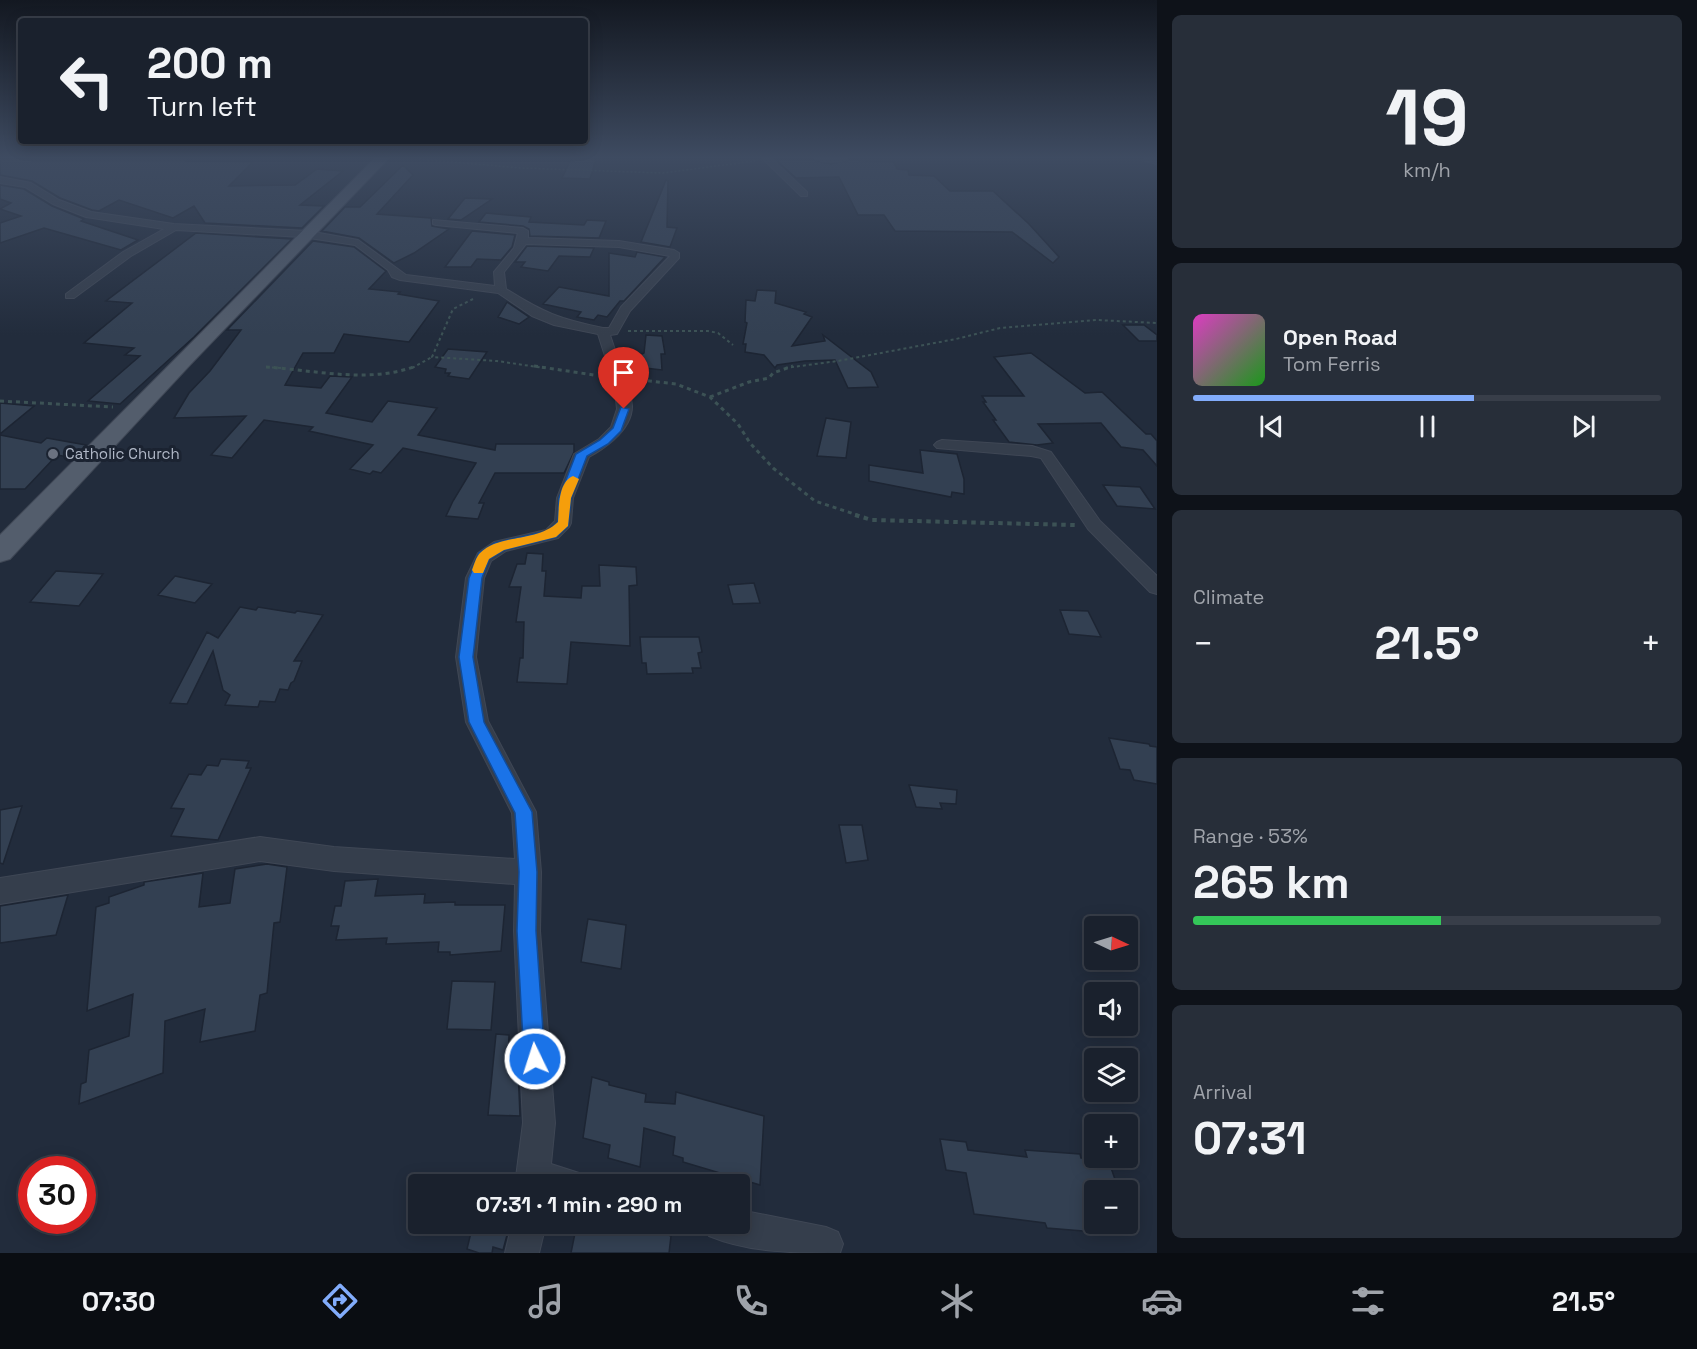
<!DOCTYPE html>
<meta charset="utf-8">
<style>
:root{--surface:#1a212d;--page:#272e39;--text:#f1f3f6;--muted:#9fa3aa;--line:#383e49;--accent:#82acfb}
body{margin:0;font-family:"Space Grotesk",sans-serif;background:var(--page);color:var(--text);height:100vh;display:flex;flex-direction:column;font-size:22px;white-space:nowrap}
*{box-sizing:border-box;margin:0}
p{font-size:20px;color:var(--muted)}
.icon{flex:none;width:33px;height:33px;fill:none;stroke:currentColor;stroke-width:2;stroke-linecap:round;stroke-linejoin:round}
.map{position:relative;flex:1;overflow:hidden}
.drawer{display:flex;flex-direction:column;gap:15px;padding:15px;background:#0e1219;width:540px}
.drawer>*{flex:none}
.top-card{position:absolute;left:18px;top:18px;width:570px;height:126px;border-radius:6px;box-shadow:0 3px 15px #0003,0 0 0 2px var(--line);background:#1a212d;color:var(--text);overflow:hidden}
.needle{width:39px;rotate:94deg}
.controls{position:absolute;left:1084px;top:916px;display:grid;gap:12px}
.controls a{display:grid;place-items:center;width:54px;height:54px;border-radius:6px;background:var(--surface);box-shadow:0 3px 15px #0003,0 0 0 2px var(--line);font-size:30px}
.speed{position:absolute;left:18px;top:1156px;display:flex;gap:12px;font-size:30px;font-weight:700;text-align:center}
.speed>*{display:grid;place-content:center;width:78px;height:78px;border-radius:50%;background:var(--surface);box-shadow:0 3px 15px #0003,0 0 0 2px var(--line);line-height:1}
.speed .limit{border:9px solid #d22;background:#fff;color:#111}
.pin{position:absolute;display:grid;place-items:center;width:51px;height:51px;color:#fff;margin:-62px -26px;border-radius:50% 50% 50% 0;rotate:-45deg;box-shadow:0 0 6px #0007}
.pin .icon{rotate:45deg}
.me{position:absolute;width:66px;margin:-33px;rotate:356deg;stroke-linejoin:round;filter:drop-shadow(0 0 4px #0008)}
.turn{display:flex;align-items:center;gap:21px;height:126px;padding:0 30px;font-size:27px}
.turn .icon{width:78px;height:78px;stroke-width:2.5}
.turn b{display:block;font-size:42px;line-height:51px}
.big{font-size:45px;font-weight:600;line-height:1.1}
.drawer .widget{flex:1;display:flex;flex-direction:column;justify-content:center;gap:9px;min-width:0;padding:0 21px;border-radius:9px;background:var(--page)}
.drawer .dial{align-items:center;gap:0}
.dial b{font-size:78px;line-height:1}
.song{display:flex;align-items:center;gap:18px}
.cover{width:72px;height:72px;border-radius:9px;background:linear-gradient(135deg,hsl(310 70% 55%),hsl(120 70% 35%))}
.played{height:6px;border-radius:3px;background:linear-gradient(90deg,var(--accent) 60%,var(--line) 60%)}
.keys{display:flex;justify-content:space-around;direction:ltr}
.heat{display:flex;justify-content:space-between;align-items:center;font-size:33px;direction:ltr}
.charge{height:9px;border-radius:4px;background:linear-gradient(90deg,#34c759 53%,var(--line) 0)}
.trip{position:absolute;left:408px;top:1174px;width:342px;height:60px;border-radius:6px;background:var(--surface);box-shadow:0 3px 15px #0003,0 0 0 2px var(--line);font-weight:600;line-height:60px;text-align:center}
.menu{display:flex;height:96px;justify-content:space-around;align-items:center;background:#0a0d12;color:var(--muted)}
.menu .icon{width:42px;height:42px}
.menu .active{color:var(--accent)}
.menu b{font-size:27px;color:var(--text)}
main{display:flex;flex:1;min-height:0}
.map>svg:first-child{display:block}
.building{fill:#334052;stroke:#1d2533;stroke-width:1.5}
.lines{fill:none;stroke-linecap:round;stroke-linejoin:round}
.street-casing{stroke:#3f4755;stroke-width:2}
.primary-casing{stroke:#3f4755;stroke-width:2}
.path-far3{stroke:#3c5255;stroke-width:1.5;stroke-dasharray:2 2;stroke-linecap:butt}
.path-far2{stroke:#3c5255;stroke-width:2;stroke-dasharray:3 3;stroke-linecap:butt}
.path-far1{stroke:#3c5255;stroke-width:3;stroke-dasharray:4 4;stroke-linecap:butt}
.path{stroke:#3c5255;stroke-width:4;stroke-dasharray:4.5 4.5;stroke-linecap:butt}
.street{fill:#353e4c;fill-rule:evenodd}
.primary{fill:#535d6c;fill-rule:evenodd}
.route{fill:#1a73e8;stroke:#114b97;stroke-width:1.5}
.slow{fill:#f59e0b}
.worship-dot{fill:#6b7280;stroke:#1b2331;stroke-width:2}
.labels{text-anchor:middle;stroke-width:6;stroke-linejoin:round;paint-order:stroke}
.far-poi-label{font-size:15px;fill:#b1b9c8;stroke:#1b2331;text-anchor:start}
</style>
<main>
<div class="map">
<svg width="1157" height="1253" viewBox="0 0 1157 1253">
<rect width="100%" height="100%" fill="#222c3c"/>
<path class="building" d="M 0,159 L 191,159 L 185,161 L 253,162 L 229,186 L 295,185 L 317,169 L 343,171 L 300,205 L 324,206 L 302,228 L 205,223 L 194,206 L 173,218 L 119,200 L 99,211 L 92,210 L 60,198 L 32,181 L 0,175 Z
M 571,159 L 596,159 L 590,179 L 562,178 Z
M 776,160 L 813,160 L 831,164 L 849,160 L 894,162 L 897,169 L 908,170 L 909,175 L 934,176 L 950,191 L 993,191 L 1029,224 L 1059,257 L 1053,263 L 1012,232 L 895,231 L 884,215 L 858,215 L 839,177 L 796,178 Z
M 403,165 L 413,175 L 377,214 L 431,218 L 432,226 L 449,229 L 414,253 L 394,263 L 359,238 L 322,231 L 345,207 L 360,207 Z
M 666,180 L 668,181 L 667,227 L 677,228 L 670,247 L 641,242 Z
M 0,185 L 24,189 L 52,206 L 84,219 L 81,221 L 138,240 L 121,250 L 44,228 L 0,243 L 0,223 L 21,216 L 0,209 L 11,203 L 0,199 Z
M 465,198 L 492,199 L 461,220 L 448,219 Z
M 486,213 L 531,217 L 529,222 L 584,225 L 587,220 L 606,221 L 599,238 L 530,236 L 529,229 L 523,226 L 479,222 Z
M 472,231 L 515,235 L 512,247 L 501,260 L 477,259 L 471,267 L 445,267 Z
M 196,233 L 292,239 L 194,337 L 120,404 L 88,401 L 140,356 L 125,355 L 134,348 L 84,343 L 132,303 L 106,301 Z
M 313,241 L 354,247 L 386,271 L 369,289 L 400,292 L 398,294 L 439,301 L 409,342 L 344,334 L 334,353 L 303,353 L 285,385 L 321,388 L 330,376 L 352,377 L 326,413 L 372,422 L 388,401 L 437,408 L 418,435 L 495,450 L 496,444 L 574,444 L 574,452 L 564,473 L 495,473 L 479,503 L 484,503 L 478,519 L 446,516 L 453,501 L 476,463 L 403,448 L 381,473 L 373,471 L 370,474 L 350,469 L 373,445 L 309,431 L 313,427 L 264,420 L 232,458 L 211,455 L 246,416 L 174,418 L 189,393 L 210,371 L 241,330 L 227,330 Z
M 527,246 L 594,248 L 590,257 L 559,256 L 548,271 L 521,267 L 525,262 L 515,262 Z
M 637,252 L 665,257 L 624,301 L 620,301 L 607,317 L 598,315 L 594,320 L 577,317 L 581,312 L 543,304 L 559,287 L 609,296 L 609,253 L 635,257 Z
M 757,290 L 776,291 L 775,303 L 806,312 L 804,314 L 812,317 L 792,346 L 825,341 L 823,335 L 871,372 L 878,387 L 848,388 L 835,360 L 805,361 L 777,365 L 775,368 L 764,355 L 745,352 L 746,344 L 743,344 L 747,323 L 745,322 L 746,300 L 755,301 Z
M 507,302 L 529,317 L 519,324 L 498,317 Z
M 1123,325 L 1144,325 L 1157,335 L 1157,341 L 1139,341 Z
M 646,335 L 662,336 L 665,354 L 661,354 L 662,370 L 619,365 L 644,353 Z
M 448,349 L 487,352 L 469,379 L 448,376 L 450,373 L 445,373 L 446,369 L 435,367 Z
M 1031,353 L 1085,393 L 1102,392 L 1146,434 L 1151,434 L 1157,441 L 1157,466 L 1143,450 L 1121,447 L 1101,423 L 1038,424 L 1053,443 L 1037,445 L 1009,442 L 993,420 L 996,420 L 983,402 L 986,402 L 982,396 L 1024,396 L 994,357 Z
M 0,403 L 34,406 L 0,434 Z
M 826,418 L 851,422 L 846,458 L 817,456 Z
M 0,435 L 41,443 L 47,438 L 86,445 L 74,458 L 57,455 L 25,489 L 0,489 Z
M 920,450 L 957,454 L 964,479 L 964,494 L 952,492 L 951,497 L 869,481 L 869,465 L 923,473 Z
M 1103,485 L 1140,487 L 1155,509 L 1117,506 Z
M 527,553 L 543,554 L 542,571 L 546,571 L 544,596 L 581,598 L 582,586 L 600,586 L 599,565 L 636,567 L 637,585 L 629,586 L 630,646 L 571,642 L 567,684 L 517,682 L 520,658 L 523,658 L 524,622 L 516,622 L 521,587 L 509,587 L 517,564 L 525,564 Z
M 56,571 L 103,574 L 79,606 L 30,602 Z
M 175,576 L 212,584 L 195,603 L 158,595 Z
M 754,583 L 760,603 L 733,604 L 728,585 Z
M 240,607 L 256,610 L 258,607 L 295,613 L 297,611 L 323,615 L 294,661 L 302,661 L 294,681 L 291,683 L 288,690 L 280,689 L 275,702 L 260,701 L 258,707 L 225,705 L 230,695 L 223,690 L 213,651 L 187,704 L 170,703 L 207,632 L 218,638 Z
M 1060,610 L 1088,611 L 1101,637 L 1069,634 Z
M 640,637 L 699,637 L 702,652 L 698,653 L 701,668 L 692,668 L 693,673 L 647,674 L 646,663 L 642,663 Z
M 1109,738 L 1149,744 L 1150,746 L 1157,747 L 1157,784 L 1134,780 L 1130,770 L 1120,769 Z
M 221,759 L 249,761 L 246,768 L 251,768 L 218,840 L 171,836 L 184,809 L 171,808 L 189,774 L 201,775 L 207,765 L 218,766 Z
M 909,785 L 957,790 L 956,804 L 940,803 L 942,809 L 916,807 Z
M 22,806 L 3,864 L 0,863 L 0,810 Z
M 839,825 L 862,825 L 868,860 L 846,863 Z
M 267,864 L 287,867 L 280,922 L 274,923 L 267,993 L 260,995 L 255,1031 L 200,1042 L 205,1009 L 165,1021 L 163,1073 L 79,1104 L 81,1084 L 86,1082 L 89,1050 L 129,1036 L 133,994 L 87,1011 L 96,907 L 109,903 L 109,897 L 144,885 L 144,882 L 203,873 L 199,907 L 230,903 L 235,869 Z
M 378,879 L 375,896 L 425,894 L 424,903 L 455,902 L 455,905 L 505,905 L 501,951 L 450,955 L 450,952 L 438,952 L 439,942 L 386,944 L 387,938 L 336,940 L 339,926 L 331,926 L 335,906 L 341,906 L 345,881 Z
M 68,895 L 56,935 L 0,943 L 0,906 Z
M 588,919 L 626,925 L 621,969 L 581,962 Z
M 452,981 L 495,982 L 491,1030 L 447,1029 Z
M 496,1034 L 509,1035 L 508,1068 L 518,1068 L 520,1116 L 488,1115 Z
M 592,1077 L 609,1082 L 609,1085 L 646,1094 L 645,1102 L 675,1104 L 676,1092 L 764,1116 L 760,1185 L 683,1162 L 683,1158 L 673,1155 L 675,1137 L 644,1128 L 640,1167 L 608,1158 L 610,1145 L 583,1138 Z
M 940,1139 L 966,1142 L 968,1150 L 1027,1157 L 1025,1150 L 1080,1154 L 1081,1158 L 1108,1159 L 1119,1191 L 1095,1191 L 1095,1232 L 1047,1228 L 1045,1223 L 974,1214 L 966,1173 L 946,1170 Z
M 473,1224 L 510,1224 L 503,1250 L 493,1247 L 492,1253 L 479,1253 L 467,1249 Z
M 585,1224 L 636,1224 L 671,1236 L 669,1253 L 571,1253 L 575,1233 L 582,1235 Z"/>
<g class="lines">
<g class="street-casing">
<path id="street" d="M 763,159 L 772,159 L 807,192 L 807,196 L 801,196 Z
M 815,159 L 847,159 C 840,163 822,163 815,159 Z
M 1144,159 L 1157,159 L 1157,164 L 1145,161 Z
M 0,177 L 31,183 L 59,200 L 91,212 L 174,224 L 308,231 L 358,240 L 406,275 L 495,286 L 494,272 L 514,248 L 518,233 L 436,225 L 433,224 L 433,220 L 523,228 L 528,231 L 528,238 L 619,241 L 674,250 L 679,253 L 679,258 L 630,311 L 617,334 L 610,335 L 617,356 L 617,376 C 651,410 621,439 589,457 L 573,498 L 571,523 L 569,527 L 558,538 L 506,551 L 491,561 L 484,578 L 476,657 L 488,721 L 536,812 L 541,872 L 540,931 L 555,1123 L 551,1164 L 579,1173 L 584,1185 L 515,1185 L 523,1123 L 514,931 L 515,884 L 334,871 L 260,861 L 0,904 L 0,878 L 260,837 L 334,847 L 515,859 L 512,813 L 466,722 L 456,657 L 466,578 L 478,553 L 494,542 L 546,530 L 555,521 L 557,498 L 574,454 L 599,439 L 611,427 L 617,409 L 615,390 L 603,377 L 605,356 L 598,334 L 554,325 L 532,316 L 498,293 L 400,280 L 392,277 L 388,270 L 355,245 L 303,237 L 176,230 L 131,256 L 74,298 L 66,298 L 66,294 L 123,252 L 164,229 L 86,217 L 53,204 L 25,187 L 0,183 ZM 526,244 L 619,247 L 670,256 L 621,307 L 609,328 L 603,328 C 560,319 544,313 506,289 L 504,272 Z
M 942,440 L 1032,446 L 1051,452 L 1100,521 L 1157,576 L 1157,594 L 1150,592 L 1088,529 L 1041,458 L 1031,456 L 937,448 L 934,445 L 937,442 Z
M 740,1210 L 826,1227 L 838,1232 L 843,1244 L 840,1253 C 796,1253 750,1253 709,1236 L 704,1224 L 740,1224 Z
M 512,1224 L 546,1224 L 539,1253 L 505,1253 Z"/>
</g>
<g class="primary-casing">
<path id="primary" d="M 374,159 L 388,159 L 190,365 L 10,559 L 0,562 L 0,535 Z"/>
</g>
<path class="path-far3" d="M 419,159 L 521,168 L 663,173 L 755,161"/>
<path class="path-far2" d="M 473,299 L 453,309 L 432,357 L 497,361 L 544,368
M 628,331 L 708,331 L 718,333 L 733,345
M 266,367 L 281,368
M 412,368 L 432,357
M 785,368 L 838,361 L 956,339 L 1000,328 L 1097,320 L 1157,323"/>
<path class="path-far1" d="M 534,366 L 594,375
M 266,367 C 314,370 369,384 416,366
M 632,379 L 676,384 L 710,397 L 738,424 L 750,443 L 773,468 L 815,501 L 860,516
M 710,397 L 749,382 L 769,378 L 773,373 L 793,366
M 0,401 L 113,407"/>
<path class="path" d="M 855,515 L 872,520 L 1075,525"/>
<use href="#street" class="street"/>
<use href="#primary" class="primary"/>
</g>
<linearGradient id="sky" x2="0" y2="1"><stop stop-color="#131821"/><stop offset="0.47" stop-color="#3e4b61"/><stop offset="1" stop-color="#3e4b61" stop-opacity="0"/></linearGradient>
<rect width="1157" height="335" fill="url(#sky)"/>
<path class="route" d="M 621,407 L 629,409 L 621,431 L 608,444 L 587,456 L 571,498 L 568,526 L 556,537 L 504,550 L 489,559 L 482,578 L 473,657 L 484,722 L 532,812 L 537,872 L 536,931 L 545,1059 L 542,1066 L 535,1069 L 527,1066 L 524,1059 L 517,931 L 519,872 L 515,813 L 469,722 L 459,657 L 469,578 L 479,553 L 495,543 L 548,531 L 558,522 L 559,498 L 576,454 L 600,440 L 613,428 Z"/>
<path class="slow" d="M 573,476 L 579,479 L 571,498 L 568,526 L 556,537 L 504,550 L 489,559 L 483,573 L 474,573 L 472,570 C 474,565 476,557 480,553 C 501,533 536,543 558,522 C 559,508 558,482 573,476 Z"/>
<circle class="worship-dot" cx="53" cy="454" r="6"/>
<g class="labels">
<g class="far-poi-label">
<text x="65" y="459">Catholic Church</text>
</g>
</g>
</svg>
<div class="controls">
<a><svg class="needle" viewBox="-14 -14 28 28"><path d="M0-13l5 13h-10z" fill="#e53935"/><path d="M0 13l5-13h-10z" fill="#9fa3aa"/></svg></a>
<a><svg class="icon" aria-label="sound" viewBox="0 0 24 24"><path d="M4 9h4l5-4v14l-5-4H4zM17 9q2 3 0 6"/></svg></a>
<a><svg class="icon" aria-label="layers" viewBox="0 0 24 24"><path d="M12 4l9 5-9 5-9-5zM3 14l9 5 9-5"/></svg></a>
<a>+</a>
<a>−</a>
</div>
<div class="speed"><div class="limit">30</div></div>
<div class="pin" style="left:624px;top:409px;background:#d93025"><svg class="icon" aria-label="arrive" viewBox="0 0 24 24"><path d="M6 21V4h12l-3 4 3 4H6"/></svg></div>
<svg class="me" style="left:535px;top:1059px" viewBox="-20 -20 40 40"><circle r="17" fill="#1a73e8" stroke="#fff" stroke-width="3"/><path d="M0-11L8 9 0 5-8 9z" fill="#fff"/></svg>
<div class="trip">07:31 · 1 min · 290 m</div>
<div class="top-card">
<div class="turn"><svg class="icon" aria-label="left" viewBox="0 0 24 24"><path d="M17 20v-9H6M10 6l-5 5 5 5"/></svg><div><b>200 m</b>Turn left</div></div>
</div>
</div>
<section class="drawer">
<div class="widget dial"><b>19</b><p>km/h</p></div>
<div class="widget">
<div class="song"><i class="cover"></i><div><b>Open Road</b><p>Tom Ferris</p></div></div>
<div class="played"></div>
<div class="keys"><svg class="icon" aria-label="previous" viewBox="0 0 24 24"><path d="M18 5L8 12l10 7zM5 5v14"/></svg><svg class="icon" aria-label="pause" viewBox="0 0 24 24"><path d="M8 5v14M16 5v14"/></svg><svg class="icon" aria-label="next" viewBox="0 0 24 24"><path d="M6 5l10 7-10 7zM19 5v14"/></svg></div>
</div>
<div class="widget"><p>Climate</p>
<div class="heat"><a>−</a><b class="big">21.5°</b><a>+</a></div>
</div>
<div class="widget"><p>Range · 53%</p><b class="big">265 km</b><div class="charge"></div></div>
<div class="widget"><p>Arrival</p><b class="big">07:31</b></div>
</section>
</main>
<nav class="menu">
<b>07:30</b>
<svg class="icon active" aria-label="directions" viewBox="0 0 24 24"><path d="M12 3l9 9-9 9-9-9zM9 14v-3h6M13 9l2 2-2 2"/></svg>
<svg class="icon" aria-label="music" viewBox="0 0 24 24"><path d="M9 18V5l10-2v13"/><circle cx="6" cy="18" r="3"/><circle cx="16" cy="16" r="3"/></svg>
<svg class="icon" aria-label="phone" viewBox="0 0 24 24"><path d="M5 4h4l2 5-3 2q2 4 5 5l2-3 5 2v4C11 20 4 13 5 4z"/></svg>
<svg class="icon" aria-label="climate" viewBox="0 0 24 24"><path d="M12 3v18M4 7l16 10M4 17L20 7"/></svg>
<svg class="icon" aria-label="car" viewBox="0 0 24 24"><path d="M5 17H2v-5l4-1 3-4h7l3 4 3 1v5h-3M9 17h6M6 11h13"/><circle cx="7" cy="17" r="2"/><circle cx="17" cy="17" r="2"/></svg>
<svg class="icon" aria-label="filters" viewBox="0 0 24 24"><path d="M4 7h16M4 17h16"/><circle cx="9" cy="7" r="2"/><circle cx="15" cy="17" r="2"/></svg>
<b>21.5°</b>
</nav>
